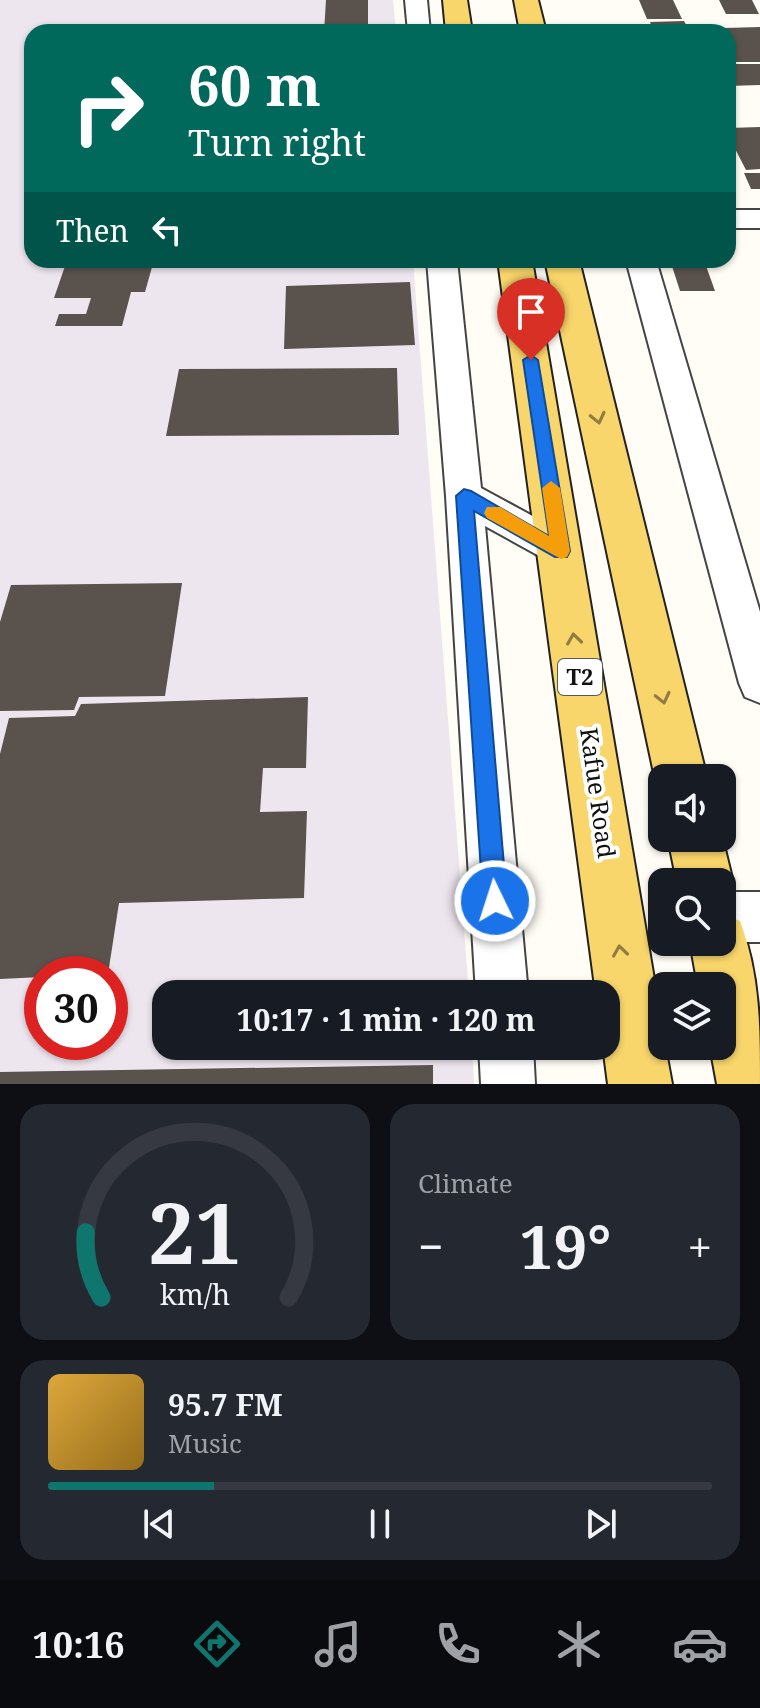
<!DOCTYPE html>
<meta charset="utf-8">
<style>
:root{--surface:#171b24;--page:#242831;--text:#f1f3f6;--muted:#9ea1a6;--line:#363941;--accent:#0f766e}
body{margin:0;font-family:"Noto Serif",serif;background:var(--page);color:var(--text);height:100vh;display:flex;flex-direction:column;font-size:30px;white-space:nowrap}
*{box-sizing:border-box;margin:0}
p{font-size:26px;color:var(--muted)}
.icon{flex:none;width:44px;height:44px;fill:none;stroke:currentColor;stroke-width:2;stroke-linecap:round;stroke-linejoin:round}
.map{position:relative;height:1084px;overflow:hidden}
.sheet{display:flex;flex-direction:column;gap:20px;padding:20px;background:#0d0f14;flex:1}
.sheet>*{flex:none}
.banner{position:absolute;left:24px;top:24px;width:712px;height:244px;border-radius:24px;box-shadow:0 2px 6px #0004;background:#00695c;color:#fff;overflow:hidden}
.controls{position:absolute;left:648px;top:764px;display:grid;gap:16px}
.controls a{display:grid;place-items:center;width:88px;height:88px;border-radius:16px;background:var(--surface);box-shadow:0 2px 6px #0004;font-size:40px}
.speed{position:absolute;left:24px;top:956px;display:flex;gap:16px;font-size:40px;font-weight:700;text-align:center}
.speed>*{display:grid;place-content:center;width:104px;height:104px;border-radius:50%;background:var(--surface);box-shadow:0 2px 6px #0004;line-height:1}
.speed .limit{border:12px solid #d22;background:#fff;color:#111}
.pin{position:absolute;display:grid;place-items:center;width:68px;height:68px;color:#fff;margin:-82px -34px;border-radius:50% 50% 50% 0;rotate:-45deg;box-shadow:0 0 8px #0007}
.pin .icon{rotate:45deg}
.me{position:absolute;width:88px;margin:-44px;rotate:356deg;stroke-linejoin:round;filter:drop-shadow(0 0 6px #0008)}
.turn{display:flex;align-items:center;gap:28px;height:168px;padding:0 32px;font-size:36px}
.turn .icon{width:104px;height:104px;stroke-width:2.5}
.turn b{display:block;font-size:56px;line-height:68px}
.then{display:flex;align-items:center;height:76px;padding:0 32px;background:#0003;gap:16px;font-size:30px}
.big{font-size:60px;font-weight:700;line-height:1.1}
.sheet .card{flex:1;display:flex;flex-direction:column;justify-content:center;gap:12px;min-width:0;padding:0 28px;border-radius:24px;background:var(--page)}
.sheet .dial{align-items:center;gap:0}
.dial svg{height:208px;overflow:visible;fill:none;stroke:var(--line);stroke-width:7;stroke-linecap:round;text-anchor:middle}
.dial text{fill:var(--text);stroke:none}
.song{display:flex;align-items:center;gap:24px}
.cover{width:96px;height:96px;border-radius:12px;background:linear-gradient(135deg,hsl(40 70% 55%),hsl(40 70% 35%))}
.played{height:8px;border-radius:4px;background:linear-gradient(90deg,var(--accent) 25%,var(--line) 25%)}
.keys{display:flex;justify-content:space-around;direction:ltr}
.heat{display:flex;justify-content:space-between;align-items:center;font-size:44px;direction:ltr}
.sheet .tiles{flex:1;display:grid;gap:20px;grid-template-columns:1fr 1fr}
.card:last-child{grid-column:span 2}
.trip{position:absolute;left:152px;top:980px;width:468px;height:80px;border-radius:24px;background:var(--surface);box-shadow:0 2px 6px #0004;font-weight:700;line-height:80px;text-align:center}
.tab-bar{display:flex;height:128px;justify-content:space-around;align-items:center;background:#090b0e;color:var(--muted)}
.tab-bar .icon{width:56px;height:56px}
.tab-bar .selected{color:var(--accent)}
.tab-bar b{font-size:36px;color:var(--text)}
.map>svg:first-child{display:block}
.industrial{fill:#eee6ef;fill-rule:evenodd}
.building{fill:#5a524d}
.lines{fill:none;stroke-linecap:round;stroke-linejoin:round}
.minor-casing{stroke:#444;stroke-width:4}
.major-casing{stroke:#222;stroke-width:4}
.minor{fill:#fff;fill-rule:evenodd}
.major{fill:#f9d66b;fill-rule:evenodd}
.oneway{stroke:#917d42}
.route{fill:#1a73e8;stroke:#114b97;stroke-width:2}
.slow{fill:#f59e0b}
.labels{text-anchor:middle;stroke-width:8;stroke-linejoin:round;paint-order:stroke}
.shield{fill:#fff;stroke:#585858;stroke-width:2}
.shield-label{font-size:22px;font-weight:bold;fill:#111}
.street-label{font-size:24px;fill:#111;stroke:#fff}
</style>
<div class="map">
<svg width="760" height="1084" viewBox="0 0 760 1084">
<rect width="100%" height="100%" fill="#fffdf5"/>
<path class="industrial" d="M 0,0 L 393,0 L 396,32 L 32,32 L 32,260 L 413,260 L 469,994 L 166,994 L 166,1046 L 472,1046 L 474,1084 L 0,1084 ZM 42,974 L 110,974 L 110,1042 L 42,1042 Z"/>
<path class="building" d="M 326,0 L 368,0 L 368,32 L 324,32 Z
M 639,0 L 673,0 L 682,19 L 647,19 Z
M 719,0 L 752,0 L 759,14 L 726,14 Z
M 684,21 L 690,32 L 654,32 L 650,22 Z
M 616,25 L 640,25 L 642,32 L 618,32 Z
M 760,27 L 760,62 L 728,62 L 728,47 L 734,47 L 724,28 Z
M 728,64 L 760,64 L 760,85 L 728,86 Z
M 760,127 L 760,169 L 746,170 L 728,135 L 728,128 Z
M 744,173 L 760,173 L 760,189 L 751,189 Z
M 97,260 L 154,260 L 145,292 L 131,292 L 122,326 L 55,326 L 59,314 L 86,314 L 91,298 L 54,298 L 65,266 L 95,267 Z
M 671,263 L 705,263 L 715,291 L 680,291 Z
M 410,282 L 415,345 L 284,349 L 286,286 Z
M 397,368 L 399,435 L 166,436 L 179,369 Z
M 182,583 L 165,696 L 79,697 L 74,710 L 0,711 L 0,622 L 11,585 Z
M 308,697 L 306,768 L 263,768 L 260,812 L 307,811 L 304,898 L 119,903 L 108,974 L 42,974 L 42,977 L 0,979 L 0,754 L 9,718 L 75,716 L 81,704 Z
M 433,1065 L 433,1084 L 0,1084 L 0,1072 Z"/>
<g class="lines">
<g class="minor-casing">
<path id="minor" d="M 405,0 L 427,0 L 430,32 L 408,32 Z
M 728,210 L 760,210 L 760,228 L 728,228 Z
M 427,260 L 457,260 L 481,488 L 575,539 L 580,551 L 575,563 L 561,568 L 485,526 L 528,994 L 476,994 L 446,496 Z
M 626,260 L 656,260 L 760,612 L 760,703 L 745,697 L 739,683 Z
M 722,892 L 760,892 L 760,942 L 722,942 Z
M 479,1046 L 533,1046 L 535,1084 L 481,1084 Z"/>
</g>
<g class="major-casing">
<path id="major" d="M 443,0 L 467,0 L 472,32 L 446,32 Z
M 514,0 L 538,0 L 546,32 L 520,32 Z
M 498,260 L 532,260 L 662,1026 L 662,1046 L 665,1046 L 672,1084 L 608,1084 L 603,1046 L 606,1046 L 606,994 L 596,994 Z
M 545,260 L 579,260 L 707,778 L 662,778 L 662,796 L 655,778 Z
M 722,837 L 733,882 L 722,903 L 722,882 L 677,882 L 668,838 Z
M 722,914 L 740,921 C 760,976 760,1026 760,1084 L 717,1084 L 710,1046 L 722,1046 L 722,986 L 698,986 L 690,942 L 722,942 Z"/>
</g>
<use href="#minor" class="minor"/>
<use href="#major" class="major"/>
</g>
<defs><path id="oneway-chevron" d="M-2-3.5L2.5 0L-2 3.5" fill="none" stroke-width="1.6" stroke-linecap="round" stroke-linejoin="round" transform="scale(2)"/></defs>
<g class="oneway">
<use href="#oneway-chevron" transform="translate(598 418) rotate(77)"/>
<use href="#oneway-chevron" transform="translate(574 639) rotate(-98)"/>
<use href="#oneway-chevron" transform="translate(663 698) rotate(77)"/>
<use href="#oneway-chevron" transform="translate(620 951) rotate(-98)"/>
</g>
<path class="route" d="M 531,355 L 538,360 L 570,551 L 567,557 L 555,557 L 474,511 L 507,901 L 503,909 L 495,912 L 486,909 L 483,901 L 456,496 L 464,489 L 471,491 L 549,536 L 523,360 Z"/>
<path class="slow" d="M 551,481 L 560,488 L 570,551 L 567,557 L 561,559 L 487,518 L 484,513 L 487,507 L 500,507 L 549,536 L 542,488 Z"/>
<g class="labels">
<rect class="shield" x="558" y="659" width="44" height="36" rx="6"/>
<g class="shield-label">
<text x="580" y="685">T2</text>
</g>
<g class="street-label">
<text transform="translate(597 793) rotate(82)" y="8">Kafue Road</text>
</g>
</g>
</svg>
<div class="controls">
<a><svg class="icon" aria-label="sound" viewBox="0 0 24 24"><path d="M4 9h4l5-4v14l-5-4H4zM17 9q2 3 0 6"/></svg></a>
<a><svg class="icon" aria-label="search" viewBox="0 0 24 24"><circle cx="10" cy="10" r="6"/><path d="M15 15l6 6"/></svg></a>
<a><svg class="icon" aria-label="layers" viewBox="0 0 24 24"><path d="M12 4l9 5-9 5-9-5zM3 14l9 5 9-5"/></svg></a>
</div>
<div class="speed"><div class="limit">30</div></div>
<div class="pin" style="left:531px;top:360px;background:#d93025"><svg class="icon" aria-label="arrive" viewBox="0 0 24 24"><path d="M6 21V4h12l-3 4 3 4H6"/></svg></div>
<svg class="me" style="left:495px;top:901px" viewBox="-20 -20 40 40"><circle r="17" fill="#1a73e8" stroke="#fff" stroke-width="3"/><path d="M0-11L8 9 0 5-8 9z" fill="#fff"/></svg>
<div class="trip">10:17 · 1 min · 120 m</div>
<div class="banner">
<div class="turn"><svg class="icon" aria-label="right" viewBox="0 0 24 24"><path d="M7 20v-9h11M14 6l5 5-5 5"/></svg><div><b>60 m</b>Turn right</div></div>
<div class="then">Then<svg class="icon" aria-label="left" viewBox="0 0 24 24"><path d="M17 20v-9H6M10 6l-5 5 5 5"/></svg></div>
</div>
</div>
<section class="sheet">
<div class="tiles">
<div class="card dial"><svg viewBox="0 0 100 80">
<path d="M14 69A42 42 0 1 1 86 69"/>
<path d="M14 69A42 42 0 0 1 8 44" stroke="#0f766e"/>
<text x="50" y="56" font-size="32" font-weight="700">21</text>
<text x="50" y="72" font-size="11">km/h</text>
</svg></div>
<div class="card"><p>Climate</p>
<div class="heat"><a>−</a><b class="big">19°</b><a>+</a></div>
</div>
<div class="card">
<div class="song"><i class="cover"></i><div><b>95.7 FM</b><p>Music</p></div></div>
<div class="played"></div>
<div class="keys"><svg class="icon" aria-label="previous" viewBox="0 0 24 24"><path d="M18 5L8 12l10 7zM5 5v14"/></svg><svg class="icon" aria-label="pause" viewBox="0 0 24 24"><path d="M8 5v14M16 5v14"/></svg><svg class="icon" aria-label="next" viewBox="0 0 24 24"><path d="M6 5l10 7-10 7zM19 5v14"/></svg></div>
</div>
</div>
</section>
<nav class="tab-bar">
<b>10:16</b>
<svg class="icon selected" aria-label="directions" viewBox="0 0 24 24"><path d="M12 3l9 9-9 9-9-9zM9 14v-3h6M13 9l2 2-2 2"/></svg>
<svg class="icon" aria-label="music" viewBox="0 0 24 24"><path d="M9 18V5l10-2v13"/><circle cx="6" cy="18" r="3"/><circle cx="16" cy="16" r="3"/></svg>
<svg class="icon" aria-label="phone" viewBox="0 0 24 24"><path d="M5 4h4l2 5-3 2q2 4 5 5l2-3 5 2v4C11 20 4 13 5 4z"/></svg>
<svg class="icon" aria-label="climate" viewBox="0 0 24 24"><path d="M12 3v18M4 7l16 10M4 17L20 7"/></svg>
<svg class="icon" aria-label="car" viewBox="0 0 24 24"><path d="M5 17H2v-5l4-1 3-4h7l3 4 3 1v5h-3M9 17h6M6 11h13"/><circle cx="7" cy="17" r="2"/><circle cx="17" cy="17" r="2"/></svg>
</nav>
